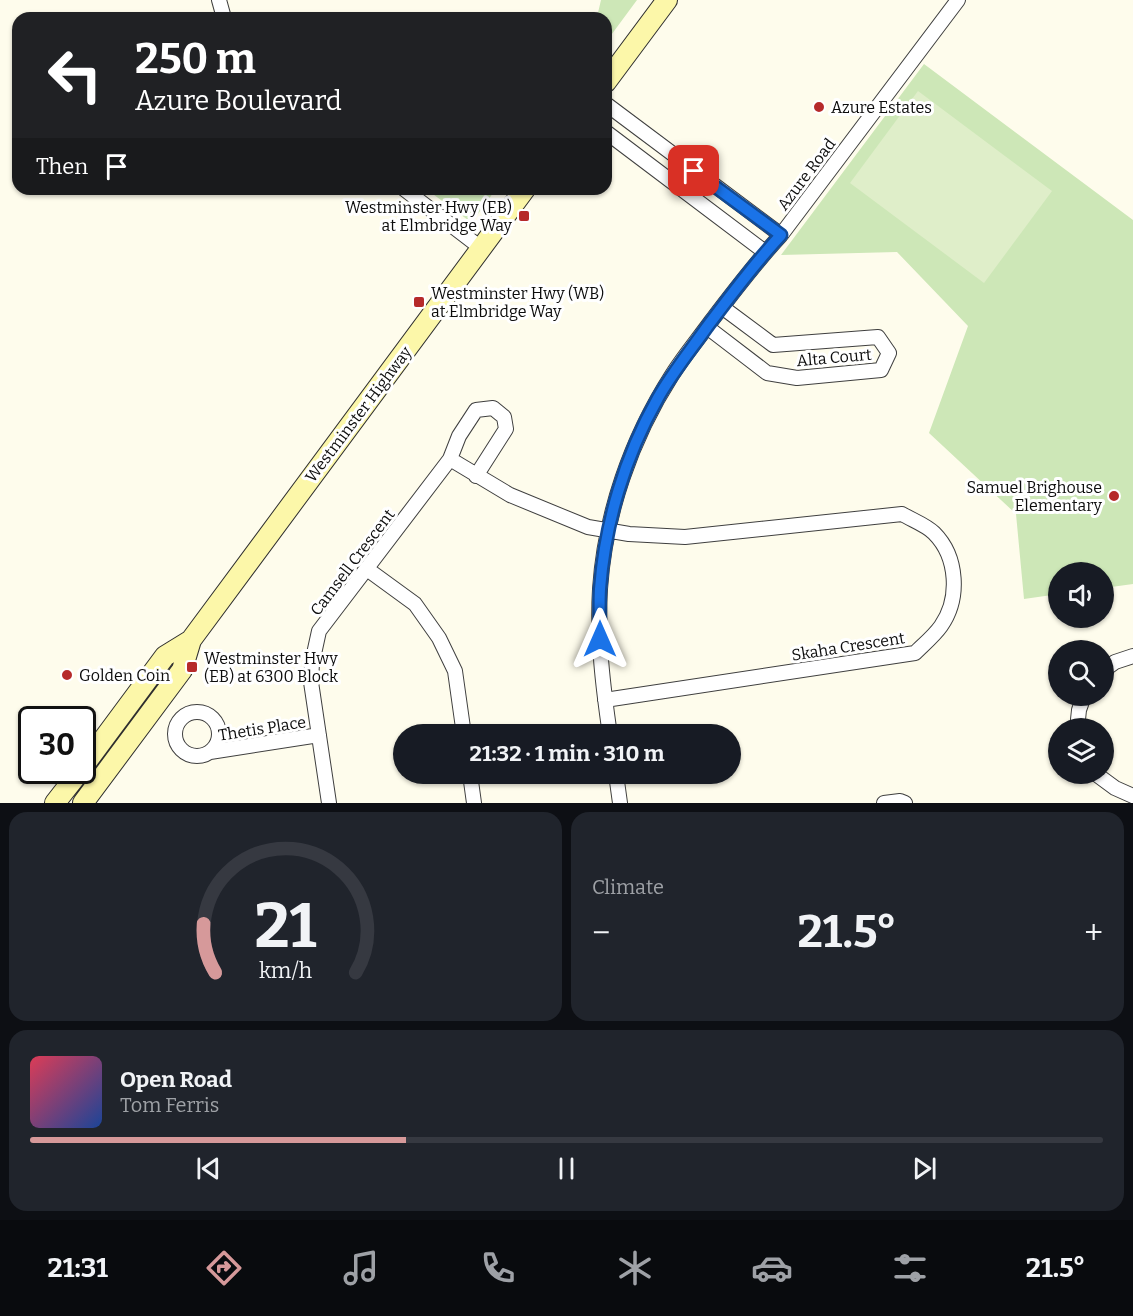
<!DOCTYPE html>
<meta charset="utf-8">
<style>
:root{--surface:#171b24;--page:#20242c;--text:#f1f3f6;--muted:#9ea1a6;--line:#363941;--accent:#d6999a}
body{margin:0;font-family:Bitter,serif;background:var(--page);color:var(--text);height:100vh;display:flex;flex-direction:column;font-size:22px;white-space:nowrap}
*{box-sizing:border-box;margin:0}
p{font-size:20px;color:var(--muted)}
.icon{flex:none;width:33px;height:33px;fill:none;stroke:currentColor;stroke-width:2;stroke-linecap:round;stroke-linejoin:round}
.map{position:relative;height:803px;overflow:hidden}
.panel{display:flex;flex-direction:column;gap:9px;padding:9px;background:#0d0f14;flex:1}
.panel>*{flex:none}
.banner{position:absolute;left:12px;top:12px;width:600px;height:183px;border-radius:18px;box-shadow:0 2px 4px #0004;background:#202124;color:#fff;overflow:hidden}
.fabs{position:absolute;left:1048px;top:562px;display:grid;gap:12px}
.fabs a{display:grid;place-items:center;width:66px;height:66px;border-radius:50%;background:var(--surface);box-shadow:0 2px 4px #0004;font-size:30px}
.speed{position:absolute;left:18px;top:706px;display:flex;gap:12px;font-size:30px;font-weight:700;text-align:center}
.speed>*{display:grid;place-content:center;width:78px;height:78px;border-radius:50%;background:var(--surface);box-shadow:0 2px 4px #0004;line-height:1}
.speed .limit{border:3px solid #111;border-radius:9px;background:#fff;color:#111}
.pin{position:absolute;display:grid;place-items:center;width:51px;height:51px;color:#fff;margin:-26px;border-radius:12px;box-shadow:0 3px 9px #0006}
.me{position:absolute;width:66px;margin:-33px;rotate:0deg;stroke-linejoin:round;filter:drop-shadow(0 0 4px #0008)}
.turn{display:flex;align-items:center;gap:21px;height:126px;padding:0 24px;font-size:27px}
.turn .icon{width:78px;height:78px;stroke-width:2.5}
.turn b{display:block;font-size:42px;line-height:51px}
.then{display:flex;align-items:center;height:57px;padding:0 24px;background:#0003;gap:12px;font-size:22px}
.big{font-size:45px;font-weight:700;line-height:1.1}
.panel .widget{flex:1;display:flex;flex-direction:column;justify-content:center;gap:9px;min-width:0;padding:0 21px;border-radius:18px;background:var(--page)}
.panel .dial{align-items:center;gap:0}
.dial svg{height:156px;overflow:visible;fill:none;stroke:var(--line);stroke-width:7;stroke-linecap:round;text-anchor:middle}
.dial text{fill:var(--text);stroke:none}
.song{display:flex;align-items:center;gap:18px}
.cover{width:72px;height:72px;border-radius:9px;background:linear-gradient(135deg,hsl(350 70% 55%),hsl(220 70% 35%))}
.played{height:6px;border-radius:3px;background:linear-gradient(90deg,var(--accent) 35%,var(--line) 35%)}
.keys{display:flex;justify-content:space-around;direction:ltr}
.heat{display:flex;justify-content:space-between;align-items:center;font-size:33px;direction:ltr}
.panel .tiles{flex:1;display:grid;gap:9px;grid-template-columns:1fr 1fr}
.widget:last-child{grid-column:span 2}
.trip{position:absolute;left:393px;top:724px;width:348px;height:60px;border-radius:30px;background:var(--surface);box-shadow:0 2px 4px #0004;font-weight:700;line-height:60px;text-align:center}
.tab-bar{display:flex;height:96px;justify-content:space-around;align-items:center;background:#090b0e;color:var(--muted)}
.tab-bar .icon{width:42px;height:42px}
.tab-bar .on{color:var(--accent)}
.tab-bar b{font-size:27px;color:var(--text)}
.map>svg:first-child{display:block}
.green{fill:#cde7b7}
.pitch{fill:#dfeec9}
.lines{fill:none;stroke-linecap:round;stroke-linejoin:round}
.minor-casing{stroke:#3f3f3f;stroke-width:16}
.secondary-casing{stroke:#2e2e2e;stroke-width:22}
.minor{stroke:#fff;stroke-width:14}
.secondary{stroke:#fcf7a9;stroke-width:20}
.route-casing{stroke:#114b97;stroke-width:15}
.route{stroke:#1a73e8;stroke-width:10}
.poi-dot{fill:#b62a2a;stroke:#fff;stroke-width:2}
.labels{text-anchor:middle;stroke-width:6;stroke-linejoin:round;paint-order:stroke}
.poi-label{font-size:16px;fill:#0c0c0c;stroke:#fff;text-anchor:start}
.street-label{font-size:16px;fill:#0c0c0c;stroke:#fff}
</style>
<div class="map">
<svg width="1133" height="803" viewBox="0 0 1133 803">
<rect width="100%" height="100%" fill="#fefcec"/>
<path class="green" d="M 601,0 L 637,0 L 606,42 L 606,18 L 566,18 L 568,12 L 597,17 Z
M 924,64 L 1133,220 L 1133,584 L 1104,588 L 1104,573 L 1059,573 L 1059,594 L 1024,599 L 1016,514 L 929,433 L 968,326 L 897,252 L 781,255 Z
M 426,189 L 496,189 L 475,218 L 468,220 Z"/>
<path class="pitch" d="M 918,91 L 1052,191 L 984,283 L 850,183 Z"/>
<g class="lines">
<g class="minor-casing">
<path id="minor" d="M 219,0 L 224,18
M 606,104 L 781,235
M 606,132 L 765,252
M 404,189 L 481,248
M 707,327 L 767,373 L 797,378 L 881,370 L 889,353 L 878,337 L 773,345 L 722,307
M 450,459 L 510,495 L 588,527 L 629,534 L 685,537 L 902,514 C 912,520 926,525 934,533 C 958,557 960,599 941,626 C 934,636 923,645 915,653 L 605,700
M 367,569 L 415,604 L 439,638 L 455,671 L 464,735
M 1104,670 L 1115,662 L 1133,656
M175 734a22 22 0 1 1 44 0a22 22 0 1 1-44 0Z
M 1077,729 L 1079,710 L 1084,696
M 610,735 C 603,687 597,638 600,589 C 605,514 631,439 672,375 C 684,356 699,338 712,320 C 734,291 756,262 781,235 L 958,0
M 210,752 L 319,735
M 470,774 L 474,803
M 616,774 L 620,803
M 1096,774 L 1115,788 L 1133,796
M 329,803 L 311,682 L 312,663 L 319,631 L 450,459 L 459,436 L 476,410 L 493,408 L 504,417 L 506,429 L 476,476
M 884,803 L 900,801 L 905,803"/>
</g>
<g class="secondary-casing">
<path id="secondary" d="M 606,82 L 667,0
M 82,768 L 165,656 L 191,640
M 55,803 L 80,771
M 83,803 L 182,670 L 191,640 L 525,189"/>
</g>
<use href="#minor" class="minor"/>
<use href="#secondary" class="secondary"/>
</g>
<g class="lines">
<g class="route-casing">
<path id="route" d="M 600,639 C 600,623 599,606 600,589 C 605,523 625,456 658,398 C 672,373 690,351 707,327 C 731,295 754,264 781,235 L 694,171"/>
</g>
<use href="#route" class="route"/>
</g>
<g class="poi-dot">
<circle cx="819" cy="107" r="6"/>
<rect x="518" y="210" width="12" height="12" rx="3"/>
<rect x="413" y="296" width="12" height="12" rx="3"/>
<circle cx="1114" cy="496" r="6"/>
<rect x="186" y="661" width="12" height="12" rx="3"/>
<circle cx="67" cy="675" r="6"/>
</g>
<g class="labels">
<g class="poi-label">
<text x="831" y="113">Azure Estates</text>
<text x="512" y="213" text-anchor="end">Westminster Hwy (EB)<tspan x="512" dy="18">at Elmbridge Way</tspan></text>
<text x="431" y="299">Westminster Hwy (WB)<tspan x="431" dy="18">at Elmbridge Way</tspan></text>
<text x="1102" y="493" text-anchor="end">Samuel Brighouse<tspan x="1102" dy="18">Elementary</tspan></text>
<text x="204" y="664">Westminster Hwy<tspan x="204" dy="18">(EB) at 6300 Block</tspan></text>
<text x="79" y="681">Golden Coin</text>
</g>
<g class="street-label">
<text transform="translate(806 174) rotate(-53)" y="6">Azure Road</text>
<text transform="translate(834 357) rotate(-5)" y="6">Alta Court</text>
<text transform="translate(358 414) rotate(-53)" y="6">Westminster Highway</text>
<text transform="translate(352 562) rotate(-53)" y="6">Camsell Crescent</text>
<text transform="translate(848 646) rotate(-9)" y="6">Skaha Crescent</text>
<text transform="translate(262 728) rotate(-9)" y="6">Thetis Place</text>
</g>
</g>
</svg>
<div class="fabs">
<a><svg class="icon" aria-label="sound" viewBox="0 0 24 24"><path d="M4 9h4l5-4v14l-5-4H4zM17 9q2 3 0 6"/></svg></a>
<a><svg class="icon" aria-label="search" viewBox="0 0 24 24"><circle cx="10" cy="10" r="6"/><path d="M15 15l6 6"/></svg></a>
<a><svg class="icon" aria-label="layers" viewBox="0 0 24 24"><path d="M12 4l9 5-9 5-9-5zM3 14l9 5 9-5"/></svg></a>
</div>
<div class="speed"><div class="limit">30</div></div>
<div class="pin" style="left:694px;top:171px;background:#d93025"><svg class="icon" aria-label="arrive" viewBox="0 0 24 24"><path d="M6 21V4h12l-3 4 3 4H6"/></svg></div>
<svg class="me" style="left:600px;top:639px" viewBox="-20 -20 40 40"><path d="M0-17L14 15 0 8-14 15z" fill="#1a73e8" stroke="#fff" stroke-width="4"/></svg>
<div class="trip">21:32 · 1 min · 310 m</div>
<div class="banner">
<div class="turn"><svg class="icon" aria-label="left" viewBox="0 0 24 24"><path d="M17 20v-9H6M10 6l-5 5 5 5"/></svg><div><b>250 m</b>Azure Boulevard</div></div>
<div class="then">Then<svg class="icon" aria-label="arrive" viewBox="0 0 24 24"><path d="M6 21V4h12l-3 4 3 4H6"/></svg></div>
</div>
</div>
<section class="panel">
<div class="tiles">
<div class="widget dial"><svg viewBox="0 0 100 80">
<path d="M14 69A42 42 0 1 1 86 69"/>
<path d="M14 69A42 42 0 0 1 8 44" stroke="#d6999a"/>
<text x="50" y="56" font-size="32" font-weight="700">21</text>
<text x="50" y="72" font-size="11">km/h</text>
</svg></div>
<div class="widget"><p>Climate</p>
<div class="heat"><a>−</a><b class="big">21.5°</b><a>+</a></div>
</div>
<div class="widget">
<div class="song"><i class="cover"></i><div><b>Open Road</b><p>Tom Ferris</p></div></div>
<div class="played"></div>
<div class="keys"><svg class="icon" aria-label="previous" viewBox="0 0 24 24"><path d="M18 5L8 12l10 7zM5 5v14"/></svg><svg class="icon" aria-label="pause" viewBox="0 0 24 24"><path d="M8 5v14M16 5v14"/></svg><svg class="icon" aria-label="next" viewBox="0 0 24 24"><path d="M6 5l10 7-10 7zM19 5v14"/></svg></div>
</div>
</div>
</section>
<nav class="tab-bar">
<b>21:31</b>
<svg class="icon on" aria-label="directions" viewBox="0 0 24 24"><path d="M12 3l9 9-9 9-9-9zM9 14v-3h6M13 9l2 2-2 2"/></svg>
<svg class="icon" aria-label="music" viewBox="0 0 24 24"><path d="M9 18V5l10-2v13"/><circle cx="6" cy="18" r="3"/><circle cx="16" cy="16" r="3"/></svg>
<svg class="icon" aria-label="phone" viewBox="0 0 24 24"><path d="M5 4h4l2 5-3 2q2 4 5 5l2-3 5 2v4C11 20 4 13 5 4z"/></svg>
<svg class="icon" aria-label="climate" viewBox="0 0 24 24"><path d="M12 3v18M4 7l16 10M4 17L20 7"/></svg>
<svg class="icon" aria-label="car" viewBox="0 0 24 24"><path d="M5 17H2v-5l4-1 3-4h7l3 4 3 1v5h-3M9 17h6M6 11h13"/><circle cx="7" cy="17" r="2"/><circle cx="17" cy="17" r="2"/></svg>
<svg class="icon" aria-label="filters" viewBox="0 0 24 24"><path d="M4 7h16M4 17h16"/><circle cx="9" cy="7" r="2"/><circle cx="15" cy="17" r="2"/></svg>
<b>21.5°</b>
</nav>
